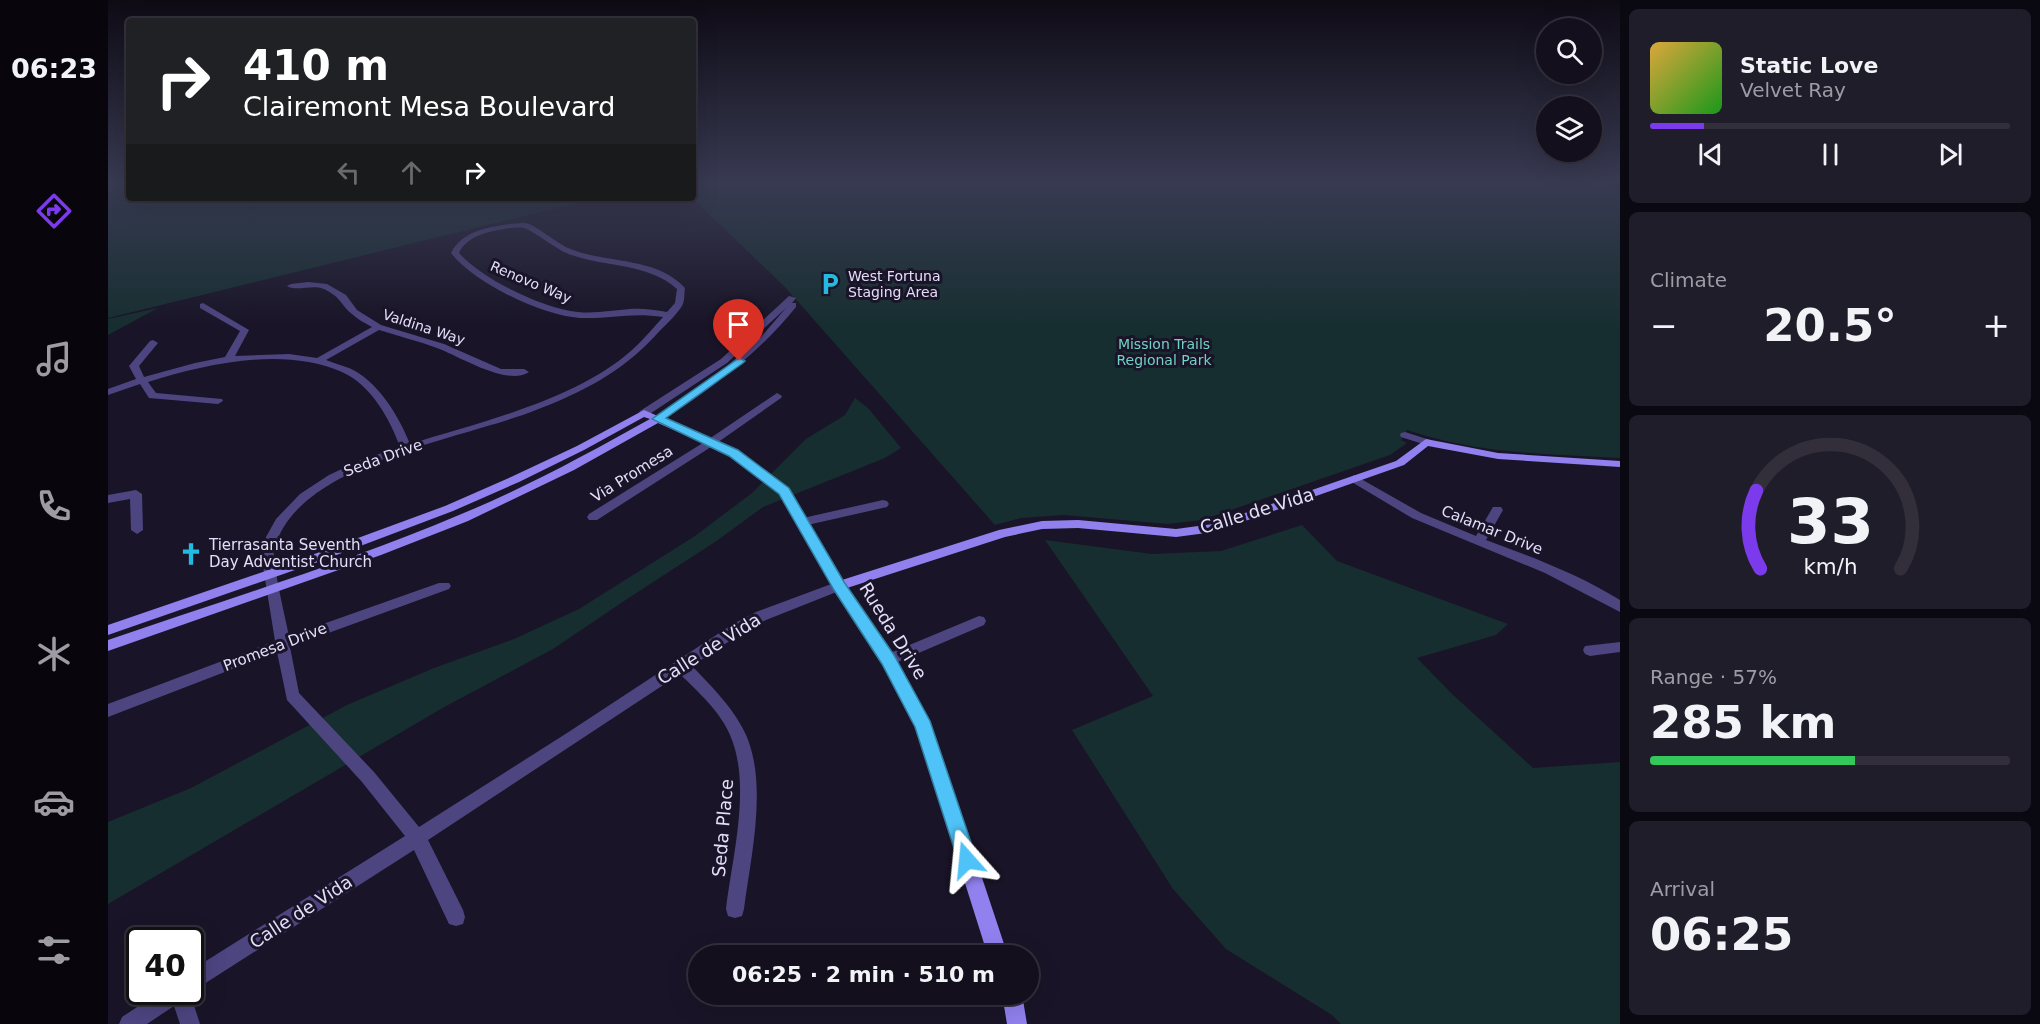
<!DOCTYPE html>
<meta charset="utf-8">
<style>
:root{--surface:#130f1d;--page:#201d2a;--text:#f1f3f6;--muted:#9d9ca4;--line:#322f3b;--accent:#7c3aed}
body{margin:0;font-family:"DejaVu Sans",sans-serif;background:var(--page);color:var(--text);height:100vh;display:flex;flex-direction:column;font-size:22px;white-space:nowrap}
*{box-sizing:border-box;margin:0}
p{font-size:20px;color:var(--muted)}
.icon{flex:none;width:33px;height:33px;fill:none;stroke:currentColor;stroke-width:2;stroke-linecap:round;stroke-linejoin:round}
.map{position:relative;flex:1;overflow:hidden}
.details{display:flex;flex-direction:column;gap:9px;padding:9px;background:#0a0810;width:420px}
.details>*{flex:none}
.banner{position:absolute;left:18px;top:18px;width:570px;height:183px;border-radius:6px;box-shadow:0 6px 24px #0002,0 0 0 2px var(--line);background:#202124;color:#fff;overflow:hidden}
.fabs{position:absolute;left:1428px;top:18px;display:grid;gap:12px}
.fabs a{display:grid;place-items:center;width:66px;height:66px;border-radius:50%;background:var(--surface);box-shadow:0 6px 24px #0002,0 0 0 2px var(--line);font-size:30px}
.speed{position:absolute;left:18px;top:927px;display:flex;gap:12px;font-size:30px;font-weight:700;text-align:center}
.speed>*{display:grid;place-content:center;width:78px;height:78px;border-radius:50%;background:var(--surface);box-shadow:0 6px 24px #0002,0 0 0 2px var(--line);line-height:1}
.speed .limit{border:3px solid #111;border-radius:9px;background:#fff;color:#111}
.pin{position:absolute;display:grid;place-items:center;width:51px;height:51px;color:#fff;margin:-62px -26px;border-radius:50% 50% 50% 0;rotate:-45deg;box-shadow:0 0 6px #0007}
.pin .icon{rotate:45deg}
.me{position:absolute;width:66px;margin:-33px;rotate:342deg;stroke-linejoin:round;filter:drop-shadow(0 0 4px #0008)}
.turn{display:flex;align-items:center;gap:21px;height:126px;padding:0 18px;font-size:27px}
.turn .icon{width:78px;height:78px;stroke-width:2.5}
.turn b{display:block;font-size:42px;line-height:51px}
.lanes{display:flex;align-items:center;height:57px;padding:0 18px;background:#0003;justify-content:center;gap:30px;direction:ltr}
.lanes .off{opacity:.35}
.big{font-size:45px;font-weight:600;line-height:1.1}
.details .card{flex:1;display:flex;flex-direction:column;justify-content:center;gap:9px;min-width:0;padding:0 21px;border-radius:9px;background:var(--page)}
.details .dial{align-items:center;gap:0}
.dial svg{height:156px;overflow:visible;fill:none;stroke:var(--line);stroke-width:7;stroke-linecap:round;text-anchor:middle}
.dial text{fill:var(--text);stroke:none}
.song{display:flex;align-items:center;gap:18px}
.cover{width:72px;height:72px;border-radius:9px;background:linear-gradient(135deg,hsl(40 70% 55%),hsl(120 70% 35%))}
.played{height:6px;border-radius:3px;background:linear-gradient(90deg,var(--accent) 15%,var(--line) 15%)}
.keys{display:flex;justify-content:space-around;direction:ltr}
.heat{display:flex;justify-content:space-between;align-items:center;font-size:33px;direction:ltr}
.charge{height:9px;border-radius:4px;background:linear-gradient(90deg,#34c759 57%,var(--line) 0)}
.trip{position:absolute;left:580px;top:945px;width:351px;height:60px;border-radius:30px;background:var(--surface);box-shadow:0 6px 24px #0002,0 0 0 2px var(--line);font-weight:600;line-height:60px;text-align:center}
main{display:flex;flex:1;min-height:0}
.tab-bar{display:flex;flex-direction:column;width:108px;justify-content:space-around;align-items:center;background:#08060c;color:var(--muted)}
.tab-bar .icon{width:42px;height:42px}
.tab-bar .selected{color:var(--accent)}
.tab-bar b{font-size:27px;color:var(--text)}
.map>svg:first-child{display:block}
.green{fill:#172e30}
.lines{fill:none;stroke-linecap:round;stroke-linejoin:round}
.street{fill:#4d4580;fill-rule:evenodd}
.secondary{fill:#9081ee;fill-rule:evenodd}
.route{fill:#4fc3f7;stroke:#337fa1;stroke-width:1.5}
.labels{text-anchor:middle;stroke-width:6;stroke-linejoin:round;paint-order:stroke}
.far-poi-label{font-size:14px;fill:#e4defb;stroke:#191427;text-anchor:start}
.far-street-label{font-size:14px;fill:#e4defb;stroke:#191427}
.far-park-label{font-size:14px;fill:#72d2c4;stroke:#191427}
.street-label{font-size:15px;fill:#e4defb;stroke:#191427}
.poi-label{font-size:15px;fill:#e4defb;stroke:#191427;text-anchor:start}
.near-street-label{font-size:18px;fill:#e4defb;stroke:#191427}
</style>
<main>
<nav class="tab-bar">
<b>06:23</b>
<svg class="icon selected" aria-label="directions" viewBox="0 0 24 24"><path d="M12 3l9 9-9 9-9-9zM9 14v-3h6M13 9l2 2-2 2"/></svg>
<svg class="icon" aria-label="music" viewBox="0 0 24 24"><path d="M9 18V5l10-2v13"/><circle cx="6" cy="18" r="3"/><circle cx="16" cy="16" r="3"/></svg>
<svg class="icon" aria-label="phone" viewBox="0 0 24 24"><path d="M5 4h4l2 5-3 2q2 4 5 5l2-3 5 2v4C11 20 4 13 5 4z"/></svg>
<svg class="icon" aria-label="climate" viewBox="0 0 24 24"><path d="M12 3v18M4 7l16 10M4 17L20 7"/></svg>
<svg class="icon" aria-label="car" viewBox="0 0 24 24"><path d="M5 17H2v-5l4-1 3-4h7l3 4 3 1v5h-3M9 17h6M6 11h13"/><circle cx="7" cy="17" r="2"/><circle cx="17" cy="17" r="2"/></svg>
<svg class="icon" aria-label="filters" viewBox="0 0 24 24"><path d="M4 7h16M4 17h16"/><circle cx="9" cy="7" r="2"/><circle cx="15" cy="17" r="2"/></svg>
</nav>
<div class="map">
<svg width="1512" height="1024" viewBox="0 0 1512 1024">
<rect width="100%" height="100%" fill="#191427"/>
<path class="green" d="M 0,181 L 21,181 L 21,198 L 490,198 L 0,318 Z
M 585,181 L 1460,181 L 1473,184 L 1467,181 L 1486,181 L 1512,189 L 1512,458 C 1438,454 1370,454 1299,430 L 1293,440 L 1299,443 L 1282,455 L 1094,520 L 1060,524 L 956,515 L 913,518 L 887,525 L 677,287 L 584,198 Z
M 50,308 L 0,335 L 0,319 Z
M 747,398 L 760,408 L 793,448 L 777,458 L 655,507 L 610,540 L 519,599 L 445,649 L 338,706 L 0,904 L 0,822 L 83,788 L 239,705 L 326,668 L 406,639 L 471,609 L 587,536 L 644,493 L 698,439 L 737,415 Z
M 1194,525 L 1229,561 L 1400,624 L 1388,635 L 1309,658 L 1344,694 L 1425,768 L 1512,762 L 1512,1024 L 1233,1024 L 1224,1015 L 1118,949 L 1065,889 L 964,730 L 1045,696 L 937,540 L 1044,554 L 1113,551 Z"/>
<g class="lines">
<path class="street" d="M 402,224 C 408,224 415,222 421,224 C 428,226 449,243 460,248 C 497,264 548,256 577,288 C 576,293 577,301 574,306 C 567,317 555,327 547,336 C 514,372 473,393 428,410 C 356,439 185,463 166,551 C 164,563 178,620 181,636 L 331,583 L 341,583 L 343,586 L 341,589 L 182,647 L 191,693 L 266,772 L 311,827 L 459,733 L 625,624 L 648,612 L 726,583 L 736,583 L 738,586 L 736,589 L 658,620 L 635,632 L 584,666 C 602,685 621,703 634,727 C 662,777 643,854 636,909 L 634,916 L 627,918 L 620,916 L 618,909 C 624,857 644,785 622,735 C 612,711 590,692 572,674 L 320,840 L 355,910 L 357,917 L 355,924 L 348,926 L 341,924 L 306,850 L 82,993 L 92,1024 L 72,1024 L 66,1006 L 39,1024 L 11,1024 L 14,1017 L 52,992 L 82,992 L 82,971 L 297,836 L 254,782 L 179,700 L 169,652 L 0,717 L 0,704 L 167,641 L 153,554 L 158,537 L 168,519 L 192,494 L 221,475 L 253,460 L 292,447 C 282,419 263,385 234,372 C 175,346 98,364 40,382 L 48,393 L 114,399 L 115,401 L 110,404 L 41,398 L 32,384 L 0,395 L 0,389 L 28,379 L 21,366 L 42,341 L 45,340 L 50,343 L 31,366 L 36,377 L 87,363 L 117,357 L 132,331 L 92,308 L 92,304 L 95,303 L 141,330 L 127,356 L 181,354 L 209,358 L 264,327 C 257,323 249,319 244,314 C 232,304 233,297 216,289 C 204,284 188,292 179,286 L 183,284 L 200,282 L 219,284 L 238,295 L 249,310 L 273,325 L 336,344 L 393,369 L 416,369 L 421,372 C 400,387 351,356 329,348 C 310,341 290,336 271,330 L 218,360 C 225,363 233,365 241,368 C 269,380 291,416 302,444 C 372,422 468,400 524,350 C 535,340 545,328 555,317 C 524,312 502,319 472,318 C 435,316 366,283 343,253 C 354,231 380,227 402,224 ZM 402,228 C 407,228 412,227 416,228 C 422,229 446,247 456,252 C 492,268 538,261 569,289 L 567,303 L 559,312 C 547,310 534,308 522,309 C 505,310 488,314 470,312 C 435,309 374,279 351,253 C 360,234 384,231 402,228 Z
M 681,296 L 688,298 L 684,303 L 688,303 L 688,307 C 650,354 604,388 554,421 L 550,422 L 545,419 L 619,366 L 653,337 L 678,308 L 619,363 L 540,415 L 532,415 L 531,413 L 532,411 L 613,359 Z
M 669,393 L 674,396 L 673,398 L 606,445 L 489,520 L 481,520 L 479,517 L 481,514 L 598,441 Z
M 1297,432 L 1322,440 L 1323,442 L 1318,445 L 1293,437 L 1292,435 L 1293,433 Z
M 1246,475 L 1313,513 L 1368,536 L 1385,507 L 1393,507 L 1395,510 L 1378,540 C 1424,557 1470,574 1512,600 L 1512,612 L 1437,573 L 1304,518 L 1242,481 L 1240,479 Z
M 28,490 L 34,494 L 35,530 L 29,534 L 23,530 L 22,499 L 0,503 L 0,495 Z
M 775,500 L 779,501 L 781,504 L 779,507 L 695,526 L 689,522 L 695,518 Z
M 871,616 L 876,617 L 878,621 L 876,625 L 785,664 L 780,666 L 775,664 L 773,660 L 775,656 Z
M 1512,642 L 1512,652 L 1482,656 L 1477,654 L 1475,650 L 1477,646 Z"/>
<path class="secondary" d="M 536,410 L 630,451 L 680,488 L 734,580 L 891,530 L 934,521 L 970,520 L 1068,529 L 1105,524 L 1288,461 L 1318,439 L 1390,453 L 1512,461 L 1512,467 L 1390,459 L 1320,446 L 1296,465 L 1106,532 L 1068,537 L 970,528 L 934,529 L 897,537 L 739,588 L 785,656 L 824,727 L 900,956 L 880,956 L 808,728 L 775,664 L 726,589 L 671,493 L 622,455 L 550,423 L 466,470 L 360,521 L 273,555 L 0,651 L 0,640 C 117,600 237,563 351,515 C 417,488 479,454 542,419 L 536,417 L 476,450 L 411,482 L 345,511 L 210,562 L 0,635 L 0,625 L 201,556 L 337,506 L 403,477 L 469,446 Z
M 894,994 L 914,994 L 919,1024 L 899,1024 Z"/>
</g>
<linearGradient id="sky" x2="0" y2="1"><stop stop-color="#0e0b15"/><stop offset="0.56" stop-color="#383a52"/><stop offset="1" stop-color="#383a52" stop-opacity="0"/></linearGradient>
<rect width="1512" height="325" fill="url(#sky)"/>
<path class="route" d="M 631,358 L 637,361 L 635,363 L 558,418 L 630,450 L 681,488 L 736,582 L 786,655 L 822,721 L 869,860 L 866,867 L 859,870 L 852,867 L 807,727 L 774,664 L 726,590 L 671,494 L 621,456 L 544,419 Z"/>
<defs>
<g id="parking-bare" transform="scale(1.8)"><path d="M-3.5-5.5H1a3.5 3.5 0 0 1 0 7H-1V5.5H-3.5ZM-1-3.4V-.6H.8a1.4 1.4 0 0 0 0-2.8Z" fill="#23bae1" stroke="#191427" stroke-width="2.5" paint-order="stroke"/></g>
<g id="church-bare" transform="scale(1.8)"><path d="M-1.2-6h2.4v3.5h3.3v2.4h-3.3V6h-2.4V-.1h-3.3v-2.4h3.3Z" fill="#23bae1" stroke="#191427" stroke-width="2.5" paint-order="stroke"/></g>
</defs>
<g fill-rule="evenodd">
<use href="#parking-bare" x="722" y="284"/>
<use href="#church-bare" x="83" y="554"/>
</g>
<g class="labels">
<g class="far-poi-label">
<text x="740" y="281">West Fortuna<tspan x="740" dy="16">Staging Area</tspan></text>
</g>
<g class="far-street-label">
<text transform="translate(423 282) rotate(23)" y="5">Renovo Way</text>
<text transform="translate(316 327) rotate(18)" y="5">Valdina Way</text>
</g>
<g class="far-park-label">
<text x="1056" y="349">Mission Trails<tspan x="1056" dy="16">Regional Park</tspan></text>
</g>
<g class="street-label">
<text transform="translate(275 458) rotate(-20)" y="5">Seda Drive</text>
<text transform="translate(524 474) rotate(-32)" y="5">Via Promesa</text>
<text transform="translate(1384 530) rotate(22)" y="5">Calamar Drive</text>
<text transform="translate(167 647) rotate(-21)" y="5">Promesa Drive</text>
</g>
<g class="poi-label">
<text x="101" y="550">Tierrasanta Seventh<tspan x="101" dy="17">Day Adventist Church</tspan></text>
</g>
<g class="near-street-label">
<text transform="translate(1149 511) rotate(-17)" y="6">Calle de Vida</text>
<text transform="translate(785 631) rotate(58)" y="6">Rueda Drive</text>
<text transform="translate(601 649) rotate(-32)" y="6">Calle de Vida</text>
<text transform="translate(615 828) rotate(-85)" y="6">Seda Place</text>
<text transform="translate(193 912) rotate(-33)" y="6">Calle de Vida</text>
</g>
</g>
</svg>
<div class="fabs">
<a><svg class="icon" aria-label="search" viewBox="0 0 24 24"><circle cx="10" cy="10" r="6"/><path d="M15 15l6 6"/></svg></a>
<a><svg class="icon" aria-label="layers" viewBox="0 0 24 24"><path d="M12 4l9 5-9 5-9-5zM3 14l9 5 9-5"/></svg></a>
</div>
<div class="speed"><div class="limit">40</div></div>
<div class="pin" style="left:631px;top:361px;background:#d93025"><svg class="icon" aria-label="arrive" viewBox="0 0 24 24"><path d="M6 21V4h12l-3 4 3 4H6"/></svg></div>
<svg class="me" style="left:859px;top:860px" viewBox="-20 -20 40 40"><path d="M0-17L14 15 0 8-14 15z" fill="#4fc3f7" stroke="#fff" stroke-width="4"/></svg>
<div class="trip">06:25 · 2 min · 510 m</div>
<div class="banner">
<div class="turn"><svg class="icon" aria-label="right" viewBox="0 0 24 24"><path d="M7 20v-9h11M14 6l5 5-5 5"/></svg><div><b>410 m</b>Clairemont Mesa Boulevard</div></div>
<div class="lanes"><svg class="icon off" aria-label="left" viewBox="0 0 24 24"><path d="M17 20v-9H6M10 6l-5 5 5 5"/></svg><svg class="icon off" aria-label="ahead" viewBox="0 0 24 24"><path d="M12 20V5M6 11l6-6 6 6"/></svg><svg class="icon" aria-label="right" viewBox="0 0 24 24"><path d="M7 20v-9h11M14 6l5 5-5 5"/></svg></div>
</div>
</div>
<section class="details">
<div class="card">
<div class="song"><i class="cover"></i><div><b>Static Love</b><p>Velvet Ray</p></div></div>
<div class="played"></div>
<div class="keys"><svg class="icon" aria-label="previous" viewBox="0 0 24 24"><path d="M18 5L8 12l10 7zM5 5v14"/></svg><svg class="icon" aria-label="pause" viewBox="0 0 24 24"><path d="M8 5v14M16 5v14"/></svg><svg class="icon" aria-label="next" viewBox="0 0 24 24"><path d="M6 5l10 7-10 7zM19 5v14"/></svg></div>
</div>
<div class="card"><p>Climate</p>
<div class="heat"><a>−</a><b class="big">20.5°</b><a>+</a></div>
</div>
<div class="card dial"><svg viewBox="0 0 100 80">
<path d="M14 69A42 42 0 1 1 86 69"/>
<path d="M14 69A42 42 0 0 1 12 29" stroke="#7c3aed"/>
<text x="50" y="56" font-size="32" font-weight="700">33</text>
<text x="50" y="72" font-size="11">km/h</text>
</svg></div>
<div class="card"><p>Range · 57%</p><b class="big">285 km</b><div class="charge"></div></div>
<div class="card"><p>Arrival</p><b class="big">06:25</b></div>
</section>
</main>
